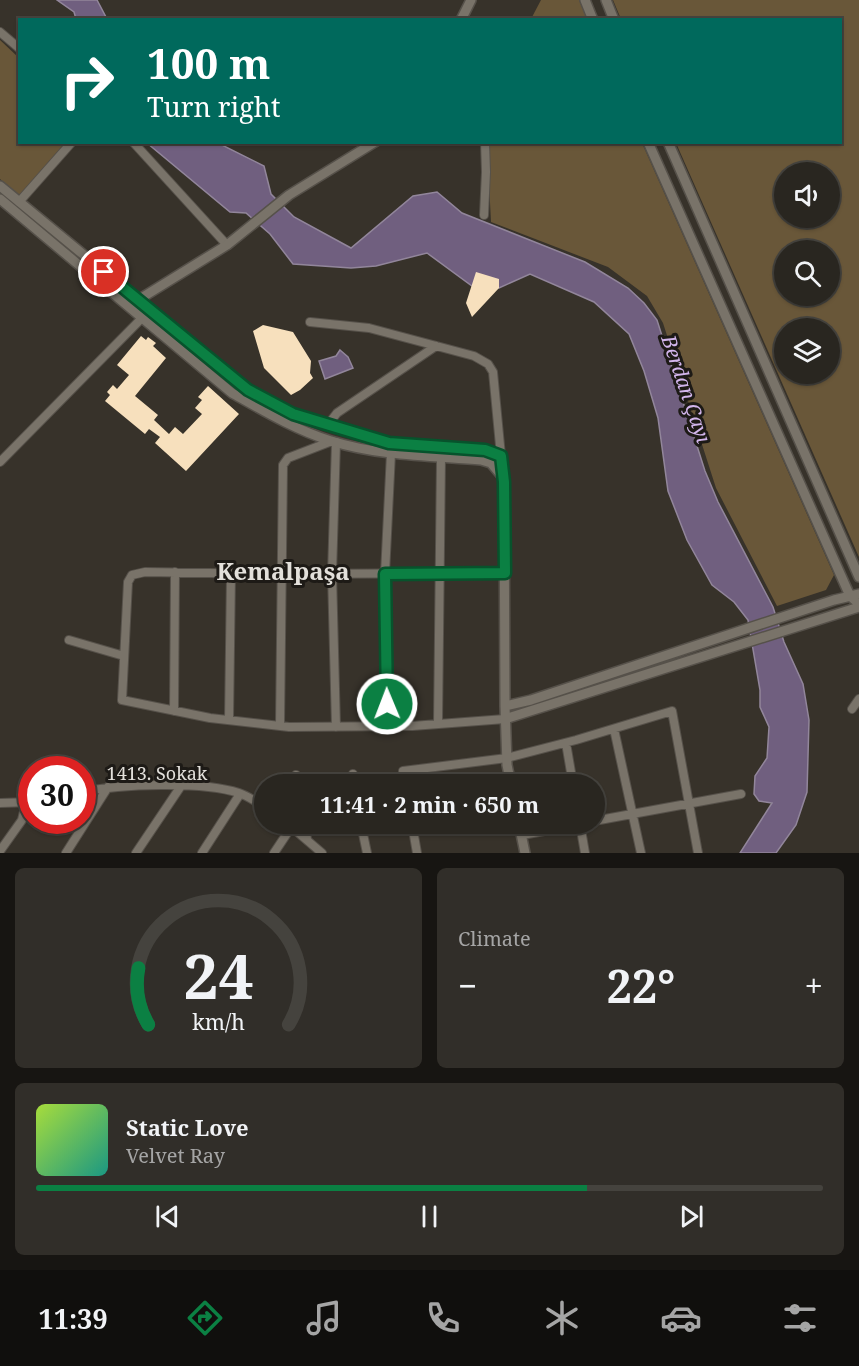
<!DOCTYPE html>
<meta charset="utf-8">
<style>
:root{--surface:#292620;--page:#312e29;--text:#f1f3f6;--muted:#a5a5a5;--line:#45433e;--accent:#0b8043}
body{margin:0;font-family:"Noto Serif",serif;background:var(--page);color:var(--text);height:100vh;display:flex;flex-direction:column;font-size:22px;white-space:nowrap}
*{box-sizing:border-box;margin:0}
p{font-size:20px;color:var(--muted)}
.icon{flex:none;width:33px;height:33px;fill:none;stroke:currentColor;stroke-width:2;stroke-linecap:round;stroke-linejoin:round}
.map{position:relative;height:853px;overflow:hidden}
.side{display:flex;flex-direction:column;gap:15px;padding:15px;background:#171512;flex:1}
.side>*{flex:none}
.top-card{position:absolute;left:18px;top:18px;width:824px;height:126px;border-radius:0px;box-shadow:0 2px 4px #0004,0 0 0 2px var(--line);background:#00695c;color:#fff;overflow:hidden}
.buttons{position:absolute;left:774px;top:162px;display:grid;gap:12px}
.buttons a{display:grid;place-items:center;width:66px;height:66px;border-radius:50%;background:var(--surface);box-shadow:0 2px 4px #0004,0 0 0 2px var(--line);font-size:30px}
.speed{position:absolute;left:18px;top:756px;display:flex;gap:12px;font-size:30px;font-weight:700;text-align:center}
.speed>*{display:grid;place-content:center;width:78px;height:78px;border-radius:50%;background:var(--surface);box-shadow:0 2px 4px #0004,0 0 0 2px var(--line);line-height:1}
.speed .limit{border:9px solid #d22;background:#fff;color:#111}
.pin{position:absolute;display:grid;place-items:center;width:51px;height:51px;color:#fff;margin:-26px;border:3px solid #fff;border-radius:50%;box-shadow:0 2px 6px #0007}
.me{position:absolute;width:66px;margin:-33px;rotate:359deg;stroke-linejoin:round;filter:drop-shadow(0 0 4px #0008)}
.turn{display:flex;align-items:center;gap:21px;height:126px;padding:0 30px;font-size:27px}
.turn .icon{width:78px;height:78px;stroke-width:2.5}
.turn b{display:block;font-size:42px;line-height:51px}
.big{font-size:45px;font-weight:700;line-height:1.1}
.side .widget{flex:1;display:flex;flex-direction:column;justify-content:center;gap:9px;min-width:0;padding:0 21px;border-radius:9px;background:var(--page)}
.side .dial{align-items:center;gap:0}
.dial svg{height:156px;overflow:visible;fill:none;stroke:var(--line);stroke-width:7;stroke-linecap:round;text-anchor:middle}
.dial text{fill:var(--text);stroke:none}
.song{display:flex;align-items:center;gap:18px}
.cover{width:72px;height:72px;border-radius:9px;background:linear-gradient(135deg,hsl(80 70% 55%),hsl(170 70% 35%))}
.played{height:6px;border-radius:3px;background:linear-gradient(90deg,var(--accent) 70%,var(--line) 70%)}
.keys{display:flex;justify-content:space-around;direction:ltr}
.heat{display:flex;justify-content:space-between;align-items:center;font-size:33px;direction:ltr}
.side .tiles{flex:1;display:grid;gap:15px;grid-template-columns:1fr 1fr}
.widget:last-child{grid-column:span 2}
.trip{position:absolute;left:254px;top:774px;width:351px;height:60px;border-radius:30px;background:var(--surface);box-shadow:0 2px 4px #0004,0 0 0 2px var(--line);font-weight:700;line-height:60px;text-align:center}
.tabs{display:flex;height:96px;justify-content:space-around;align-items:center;background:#100f0d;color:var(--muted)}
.tabs .icon{width:42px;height:42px}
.tabs .active{color:var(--accent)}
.tabs b{font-size:27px;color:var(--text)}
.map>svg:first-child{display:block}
.green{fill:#695739;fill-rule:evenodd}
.water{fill:#705f7f;stroke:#92869b;stroke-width:1.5}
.building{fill:#f7e0bd}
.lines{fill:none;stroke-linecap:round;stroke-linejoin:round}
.minor-casing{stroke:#56514a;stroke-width:10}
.tertiary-casing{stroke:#56514a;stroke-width:12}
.minor{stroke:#797369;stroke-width:8}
.tertiary{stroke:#797369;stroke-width:9}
.route-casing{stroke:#07532c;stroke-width:15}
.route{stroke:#0b8043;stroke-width:10}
.labels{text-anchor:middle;stroke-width:6;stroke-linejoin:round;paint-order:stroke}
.street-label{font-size:18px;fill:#e3e0db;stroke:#1d1a16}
.water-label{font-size:20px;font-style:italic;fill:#d2b5ec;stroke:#1d1a16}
.district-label{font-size:24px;font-weight:bold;fill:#e3e0db;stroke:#1d1a16}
</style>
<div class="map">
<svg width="859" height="853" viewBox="0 0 859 853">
<rect width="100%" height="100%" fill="#37322a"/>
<path class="green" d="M 541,0 L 579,0 L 587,19 L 531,19 Z
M 613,0 L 859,0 L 859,557 L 676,143 L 840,142 L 840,20 L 621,19 ZM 784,172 L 830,172 L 830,218 L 784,218 ZM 784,250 L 830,250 L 830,296 L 784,296 ZM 784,328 L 830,328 L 830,374 L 784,374 Z
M 0,40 L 19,58 L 20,142 L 65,143 L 19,196 L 0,179 Z
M 487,143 L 642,143 L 834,575 L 826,590 L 777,606 L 716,488 L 663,323 L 647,296 L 608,267 L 491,222 Z"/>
<path class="water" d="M 57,0 L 97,0 L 107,19 L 76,19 L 74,12 Z
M 147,143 L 218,143 L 264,166 L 271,194 L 294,217 L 351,248 L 413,196 L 437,192 L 462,213 L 585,262 L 628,288 L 644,303 L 657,320 L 705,471 L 718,502 L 773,607 L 784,642 L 803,684 L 809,720 L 807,792 L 796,825 L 776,853 L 740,853 L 772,803 L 759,801 L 754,794 L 755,776 L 767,758 L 769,727 L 760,707 L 760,690 L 748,620 L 734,602 L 712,585 L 687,540 L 668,491 L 658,418 L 644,371 L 629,334 L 594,302 L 530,274 L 499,288 L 472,286 L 427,253 L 376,266 L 351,268 L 293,264 L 270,234 L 246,213 L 230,212 Z
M 340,350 L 348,357 L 353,368 L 325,379 L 319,361 L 336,356 Z"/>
<path class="building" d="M 476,272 L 499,279 L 499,288 L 472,317 L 466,303 Z
M 263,325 L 293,332 L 311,361 L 310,373 L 313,378 L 300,390 L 291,395 L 264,368 L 253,331 Z
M 141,336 L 146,340 L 148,337 L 156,343 L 153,346 L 166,358 L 135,396 L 158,415 L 154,420 L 169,434 L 175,427 L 183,434 L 202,414 L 195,408 L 202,400 L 198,397 L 208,386 L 239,414 L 186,471 L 155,443 L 160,437 L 149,429 L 145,434 L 105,401 L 110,395 L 107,392 L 113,385 L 117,389 L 129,375 L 117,365 Z"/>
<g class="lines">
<g class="minor-casing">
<path id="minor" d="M 0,32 L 20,49
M 133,142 L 227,245
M 19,202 L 72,142
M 484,215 L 486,172 L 485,142
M 310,322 L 369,328 L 474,356 L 488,364 L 493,372 L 501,456
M 327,426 L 337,413 L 436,346
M 0,462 L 141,319
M 505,573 L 268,574 L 145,572 L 132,575 L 128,582 L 122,700 L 210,718 L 289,727 L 412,726 L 505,719
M 69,640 L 124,656
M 852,709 L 859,699
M 174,711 L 175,572
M 229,720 L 231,573
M 438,724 L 441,457
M 280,726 L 283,465 L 288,458 L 332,441
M 387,726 L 385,574 L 391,453
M 336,727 L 332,574 L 336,442
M 614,729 L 641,853
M 566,743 L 573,784
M 353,774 L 354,784
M 296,775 L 298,784
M 405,784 L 403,771 L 507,758 L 576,740 L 672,711 L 698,853
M 82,792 C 120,784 203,781 239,793 C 248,796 256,802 264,806
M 0,803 L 32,802
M 594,821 L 741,794
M 288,824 L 322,853
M 305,824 L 307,839
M 361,824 L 367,853
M 412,824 L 417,853
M 580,824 L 585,853
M 413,830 L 452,824
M 522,835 L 583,824
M 0,851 L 22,820 L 26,803
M 66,853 L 108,787
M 136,853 L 181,786
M 202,853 L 240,794
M 274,853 L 292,826"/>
</g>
<g class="tertiary-casing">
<path id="tertiary" d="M 585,0 L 593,20
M 606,0 L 614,20
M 461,20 L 471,0
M 648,142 L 850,596 L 859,604
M 668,142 L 859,577
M 0,186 L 248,390 L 293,414 L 389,443 L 485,450 L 501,456 L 504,482 L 505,706 L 507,765 L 511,784
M 0,199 L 232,393 C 264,411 296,430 331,441 C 379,456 431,456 481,460 L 491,463 L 502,476
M 138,300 L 227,245 L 289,195 L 375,142
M 505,706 L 531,700 L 834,600 L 859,594
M 505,719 L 859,607
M 519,824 L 525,853"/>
</g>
<use href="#minor" class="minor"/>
<use href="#tertiary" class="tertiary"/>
</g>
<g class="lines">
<g class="route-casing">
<path id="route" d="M 104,272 L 248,390 L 293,414 L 389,443 L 485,450 L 501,456 L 504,482 L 505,573 L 385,574 L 387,704"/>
</g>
<use href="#route" class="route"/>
</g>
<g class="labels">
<g class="street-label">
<text x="157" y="780">1413. Sokak</text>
</g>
<g class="water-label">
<text transform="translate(686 389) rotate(71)" y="7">Berdan Çayı</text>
</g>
<g class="district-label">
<text x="283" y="580">Kemalpaşa</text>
</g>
</g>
</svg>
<div class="buttons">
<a><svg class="icon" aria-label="sound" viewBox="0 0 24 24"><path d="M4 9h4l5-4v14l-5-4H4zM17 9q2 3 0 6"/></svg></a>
<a><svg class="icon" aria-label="search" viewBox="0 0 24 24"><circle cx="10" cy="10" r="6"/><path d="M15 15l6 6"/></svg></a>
<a><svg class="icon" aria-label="layers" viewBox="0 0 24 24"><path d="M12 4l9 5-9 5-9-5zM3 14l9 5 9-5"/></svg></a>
</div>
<div class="speed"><div class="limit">30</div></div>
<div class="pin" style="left:104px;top:272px;background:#d93025"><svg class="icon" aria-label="arrive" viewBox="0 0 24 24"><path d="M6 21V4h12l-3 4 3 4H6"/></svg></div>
<svg class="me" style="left:387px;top:704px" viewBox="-20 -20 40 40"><circle r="17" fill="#0b8043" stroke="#fff" stroke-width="3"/><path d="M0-11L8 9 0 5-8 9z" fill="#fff"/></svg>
<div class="trip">11:41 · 2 min · 650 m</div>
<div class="top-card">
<div class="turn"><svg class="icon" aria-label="right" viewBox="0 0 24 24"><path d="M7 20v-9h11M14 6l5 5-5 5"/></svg><div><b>100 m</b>Turn right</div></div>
</div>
</div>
<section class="side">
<div class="tiles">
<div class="widget dial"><svg viewBox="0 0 100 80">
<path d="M14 69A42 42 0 1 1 86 69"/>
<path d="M14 69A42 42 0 0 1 9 40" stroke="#0b8043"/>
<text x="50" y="56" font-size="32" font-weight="700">24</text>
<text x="50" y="72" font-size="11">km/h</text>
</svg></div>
<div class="widget"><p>Climate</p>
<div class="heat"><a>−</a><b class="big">22°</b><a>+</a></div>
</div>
<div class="widget">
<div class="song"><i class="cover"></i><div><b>Static Love</b><p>Velvet Ray</p></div></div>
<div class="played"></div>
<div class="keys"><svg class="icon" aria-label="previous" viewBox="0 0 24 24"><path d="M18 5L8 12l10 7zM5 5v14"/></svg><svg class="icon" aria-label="pause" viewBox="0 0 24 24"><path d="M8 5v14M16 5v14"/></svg><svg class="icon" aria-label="next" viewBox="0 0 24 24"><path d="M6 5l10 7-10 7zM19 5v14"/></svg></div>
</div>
</div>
</section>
<nav class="tabs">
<b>11:39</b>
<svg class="icon active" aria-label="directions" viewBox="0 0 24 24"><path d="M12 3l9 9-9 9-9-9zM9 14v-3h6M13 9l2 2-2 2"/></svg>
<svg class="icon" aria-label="music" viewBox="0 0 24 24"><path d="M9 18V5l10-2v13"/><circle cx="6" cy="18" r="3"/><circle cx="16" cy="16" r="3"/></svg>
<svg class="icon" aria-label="phone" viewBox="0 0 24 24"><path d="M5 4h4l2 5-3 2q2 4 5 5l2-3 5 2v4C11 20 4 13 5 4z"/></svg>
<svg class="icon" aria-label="climate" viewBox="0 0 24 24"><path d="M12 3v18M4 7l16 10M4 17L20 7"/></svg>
<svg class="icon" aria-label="car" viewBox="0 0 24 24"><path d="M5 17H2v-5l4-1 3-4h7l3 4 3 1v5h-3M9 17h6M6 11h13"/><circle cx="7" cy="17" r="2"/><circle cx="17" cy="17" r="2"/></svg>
<svg class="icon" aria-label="filters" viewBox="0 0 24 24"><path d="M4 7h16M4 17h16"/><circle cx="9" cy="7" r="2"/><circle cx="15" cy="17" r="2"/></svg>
</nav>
